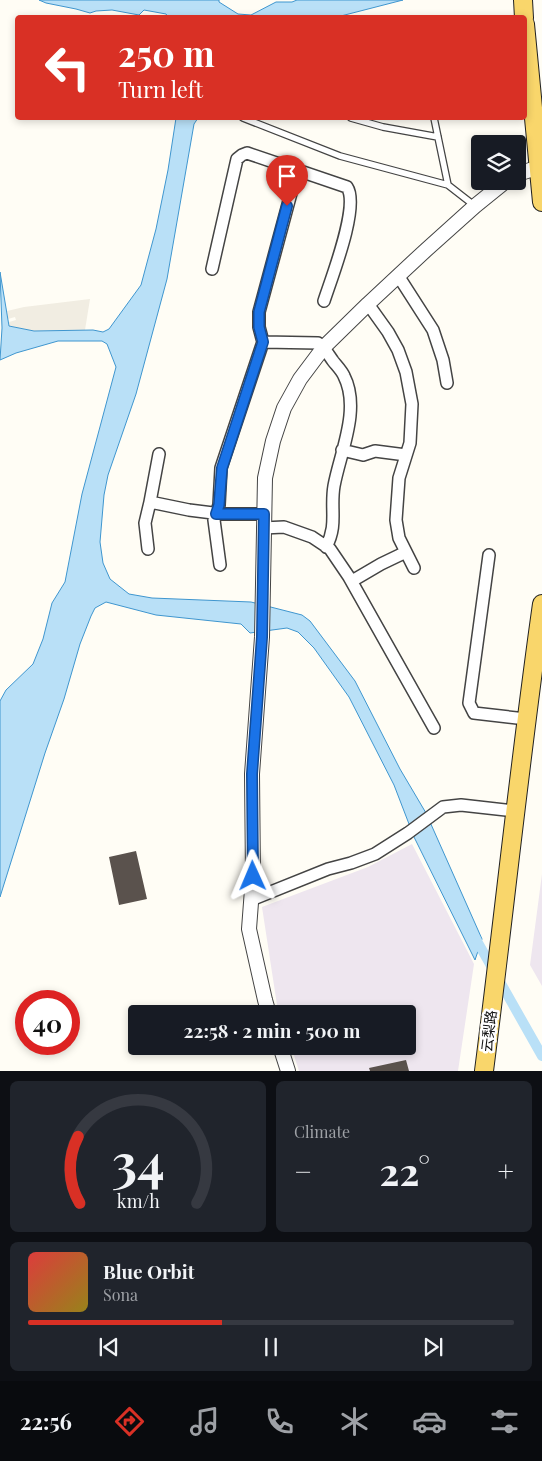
<!DOCTYPE html>
<meta charset="utf-8">
<style>
:root{--surface:#171b24;--page:#20242c;--text:#f1f3f6;--muted:#9ea1a6;--line:#363941;--accent:#d93025}
body{margin:0;font-family:"Playfair Display","Noto Sans SC",serif;background:var(--page);color:var(--text);height:100vh;display:flex;flex-direction:column;font-size:19px;white-space:nowrap}
*{box-sizing:border-box;margin:0}
p{font-size:16px;color:var(--muted)}
.icon{flex:none;width:28px;height:28px;fill:none;stroke:currentColor;stroke-width:2;stroke-linecap:round;stroke-linejoin:round}
.map{position:relative;height:1071px;overflow:hidden}
.side{display:flex;flex-direction:column;gap:10px;padding:10px;background:#0d0f14;flex:1}
.side>*{flex:none}
.top-card{position:absolute;left:15px;top:15px;width:512px;height:105px;border-radius:5px;box-shadow:0 2px 8px #0003;background:#d93025;color:#fff;overflow:hidden}
.controls{position:absolute;left:471px;top:135px;display:grid;gap:10px}
.controls a{display:grid;place-items:center;width:55px;height:55px;border-radius:5px;background:var(--surface);box-shadow:0 2px 8px #0003;font-size:25px}
.speed{position:absolute;left:15px;top:990px;display:flex;gap:10px;font-size:25px;font-weight:700;text-align:center}
.speed>*{display:grid;place-content:center;width:65px;height:65px;border-radius:50%;background:var(--surface);box-shadow:0 2px 8px #0003;line-height:1}
.speed .limit{border:8px solid #d22;background:#fff;color:#111}
.pin{position:absolute;display:grid;place-items:center;width:42px;height:42px;color:#fff;margin:-51px -21px;border-radius:50% 50% 50% 0;rotate:-45deg;box-shadow:0 0 5px #0007}
.pin .icon{rotate:45deg}
.me{position:absolute;width:55px;margin:-28px;rotate:359deg;stroke-linejoin:round;filter:drop-shadow(0 0 4px #0008)}
.turn{display:flex;align-items:center;gap:18px;height:105px;padding:0 20px;font-size:22px}
.turn .icon{width:65px;height:65px;stroke-width:2.5}
.turn b{display:block;font-size:35px;line-height:42px}
.big{font-size:38px;font-weight:700;line-height:1.1}
.side .widget{flex:1;display:flex;flex-direction:column;justify-content:center;gap:8px;min-width:0;padding:0 18px;border-radius:8px;background:var(--page)}
.side .dial{align-items:center;gap:0}
.dial svg{height:130px;overflow:visible;fill:none;stroke:var(--line);stroke-width:7;stroke-linecap:round;text-anchor:middle}
.dial text{fill:var(--text);stroke:none}
.song{display:flex;align-items:center;gap:15px}
.cover{width:60px;height:60px;border-radius:8px;background:linear-gradient(135deg,hsl(0 70% 55%),hsl(50 70% 35%))}
.played{height:5px;border-radius:2px;background:linear-gradient(90deg,var(--accent) 40%,var(--line) 40%)}
.keys{display:flex;justify-content:space-around;direction:ltr}
.heat{display:flex;justify-content:space-between;align-items:center;font-size:28px;direction:ltr}
.side .tiles{flex:1;display:grid;gap:10px;grid-template-columns:1fr 1fr}
.widget:last-child{grid-column:span 2}
.trip{position:absolute;left:128px;top:1005px;width:288px;height:50px;border-radius:5px;background:var(--surface);box-shadow:0 2px 8px #0003;font-weight:700;line-height:50px;text-align:center}
.dock{display:flex;height:80px;justify-content:space-around;align-items:center;background:#090b0e;color:var(--muted)}
.dock .icon{width:35px;height:35px}
.dock .on{color:var(--accent)}
.dock b{font-size:22px;color:var(--text)}
.map>svg:first-child{display:block}
.industrial{fill:#eee6ef}
.plaza{fill:#f1ede2}
.water{fill:#b9e0f7;stroke:#3f96cf}
.lines{fill:none;stroke-linecap:round;stroke-linejoin:round}
.canal{stroke:#b9e0f7;stroke-width:10}
.building{fill:#5a524d}
.service-casing{stroke:#444;stroke-width:8}
.minor-casing{stroke:#444;stroke-width:14}
.tertiary-casing{stroke:#444;stroke-width:16}
.primary-casing{stroke:#222;stroke-width:20}
.service{stroke:#fff;stroke-width:5.5}
.minor{stroke:#fff;stroke-width:11}
.tertiary{stroke:#fff;stroke-width:14}
.primary{stroke:#f9d66b;stroke-width:18}
.route-casing{stroke:#114b97;stroke-width:12}
.route{stroke:#1a73e8;stroke-width:9}
.labels{text-anchor:middle;stroke-width:5;stroke-linejoin:round;paint-order:stroke}
.street-label{font-size:14px;fill:#111;stroke:#fff}
</style>
<div class="map">
<svg width="542" height="1071" viewBox="0 0 542 1071">
<rect width="100%" height="100%" fill="#fffdf5"/>
<path class="industrial" d="M 412,844 L 474,964 L 458,1071 L 299,1071 L 291,1046 L 406,1046 L 406,1014 L 280,1014 L 277,1005 L 262,907 L 368,867 Z
M 542,874 L 542,986 L 530,965 Z"/>
<path class="plaza" d="M 90,299 L 85,330 L 34,331 L 9,326 L 9,322 L 16,320 L 15,317 L 8,319 L 7,311 L 24,307 Z"/>
<path class="water" d="M 39,0 L 219,0 L 219,2 L 238,14 L 251,15 L 276,2 L 292,2 L 297,0 L 403,0 L 337,17 L 169,18 L 166,14 L 144,10 L 139,15 L 112,10 L 96,11 L 90,13 L 76,9 L 46,3 Z
M 176,118 L 198,118 L 194,124 L 167,279 L 136,394 L 108,475 L 104,495 L 100,542 L 103,563 L 110,579 L 129,594 L 152,598 L 251,602 L 302,615 L 310,621 L 355,681 L 400,769 L 426,813 L 482,939 L 475,960 L 414,837 L 394,785 L 349,697 L 314,648 L 298,632 L 287,628 L 250,633 L 241,624 L 156,615 L 106,602 L 95,608 L 91,616 L 80,644 L 64,699 L 45,753 L 0,897 L 0,701 L 6,690 L 33,664 L 43,639 L 52,603 L 65,582 L 82,494 L 116,367 L 107,344 L 102,341 L 58,341 L 16,353 L 0,360 L 2,328 L 0,272 L 9,326 L 34,331 L 93,330 L 103,332 L 109,329 L 141,285 L 156,229 L 168,170 Z"/>
<g class="lines">
<path class="canal" d="M 473,934 L 542,1056"/>
</g>
<path class="building" d="M 136,851 L 147,899 L 119,905 L 109,857 Z
M 406,1060 L 409,1071 L 370,1071 L 369,1068 Z"/>
<g class="lines">
<g class="service-casing">
<path id="service" d="M 243,118 L 340,156 L 448,185 L 475,206
M 351,118 L 383,127 L 438,137
M 434,118 L 448,185"/>
</g>
<g class="minor-casing">
<path id="minor" d="M 297,171 L 259,312 L 259,327 L 263,342 L 318,343 C 325,348 328,354 333,361 C 337,366 342,371 344,376 C 361,409 340,453 334,486 C 330,509 338,525 326,547
M 212,269 L 237,159 L 242,155 L 247,153 L 347,187 C 360,206 331,279 324,301
M 399,277 L 433,330 L 443,360 L 447,383
M 368,304 L 388,332 L 398,350 L 406,372 L 412,404 L 410,443 L 399,478 L 396,520 L 399,538 L 414,568
M 342,450 L 363,455 L 375,451 L 406,455
M 159,454 L 150,502 L 189,510 L 221,514 L 264,514
M 263,528 L 284,527 L 312,537 L 330,549 L 349,577 L 434,728
M 148,549 L 145,523 L 150,502
M 489,555 L 469,703 L 474,713 L 526,719
M 220,565 L 214,520 L 219,505 L 221,468 L 263,342
M 352,581 L 381,564 L 406,552
M 251,900 L 328,869 L 351,863 L 375,854 L 408,833 L 443,807 L 461,805 L 514,811"/>
</g>
<g class="tertiary-casing">
<path id="tertiary" d="M 518,174 L 539,167
M 269,1014 L 265,1000 L 249,929 L 253,876 L 252,774 L 262,637 L 265,478 L 273,441 L 284,408 L 300,379 L 324,347 L 368,304 L 426,250 L 475,206 L 506,181
M 280,1046 L 288,1071"/>
</g>
<g class="primary-casing">
<path id="primary" d="M 523,0 L 524,18
M 525,24 L 542,202
M 484,1071 C 504,915 520,759 542,604"/>
</g>
<use href="#service" class="service"/>
<use href="#minor" class="minor"/>
<use href="#tertiary" class="tertiary"/>
<use href="#primary" class="primary"/>
</g>
<g class="lines">
<g class="route-casing">
<path id="route" d="M 253,876 L 252,774 L 262,637 L 264,514 L 216,514 L 219,505 L 222,468 L 263,342 L 259,327 L 259,312 L 287,206"/>
</g>
<use href="#route" class="route"/>
</g>
<g class="labels">
<g class="street-label">
<text transform="translate(489 1031) rotate(-83)" y="5">云梨路</text>
</g>
</g>
</svg>
<div class="controls">
<a><svg class="icon" aria-label="layers" viewBox="0 0 24 24"><path d="M12 4l9 5-9 5-9-5zM3 14l9 5 9-5"/></svg></a>
</div>
<div class="speed"><div class="limit">40</div></div>
<div class="pin" style="left:287px;top:206px;background:#d93025"><svg class="icon" aria-label="arrive" viewBox="0 0 24 24"><path d="M6 21V4h12l-3 4 3 4H6"/></svg></div>
<svg class="me" style="left:253px;top:876px" viewBox="-20 -20 40 40"><path d="M0-17L14 15 0 8-14 15z" fill="#1a73e8" stroke="#fff" stroke-width="4"/></svg>
<div class="trip">22:58 · 2 min · 500 m</div>
<div class="top-card">
<div class="turn"><svg class="icon" aria-label="left" viewBox="0 0 24 24"><path d="M17 20v-9H6M10 6l-5 5 5 5"/></svg><div><b>250 m</b>Turn left</div></div>
</div>
</div>
<section class="side">
<div class="tiles">
<div class="widget dial"><svg viewBox="0 0 100 80">
<path d="M14 69A42 42 0 1 1 86 69"/>
<path d="M14 69A42 42 0 0 1 13 28" stroke="#d93025"/>
<text x="50" y="56" font-size="32" font-weight="700">34</text>
<text x="50" y="72" font-size="11">km/h</text>
</svg></div>
<div class="widget"><p>Climate</p>
<div class="heat"><a>−</a><b class="big">22°</b><a>+</a></div>
</div>
<div class="widget">
<div class="song"><i class="cover"></i><div><b>Blue Orbit</b><p>Sona</p></div></div>
<div class="played"></div>
<div class="keys"><svg class="icon" aria-label="previous" viewBox="0 0 24 24"><path d="M18 5L8 12l10 7zM5 5v14"/></svg><svg class="icon" aria-label="pause" viewBox="0 0 24 24"><path d="M8 5v14M16 5v14"/></svg><svg class="icon" aria-label="next" viewBox="0 0 24 24"><path d="M6 5l10 7-10 7zM19 5v14"/></svg></div>
</div>
</div>
</section>
<nav class="dock">
<b>22:56</b>
<svg class="icon on" aria-label="directions" viewBox="0 0 24 24"><path d="M12 3l9 9-9 9-9-9zM9 14v-3h6M13 9l2 2-2 2"/></svg>
<svg class="icon" aria-label="music" viewBox="0 0 24 24"><path d="M9 18V5l10-2v13"/><circle cx="6" cy="18" r="3"/><circle cx="16" cy="16" r="3"/></svg>
<svg class="icon" aria-label="phone" viewBox="0 0 24 24"><path d="M5 4h4l2 5-3 2q2 4 5 5l2-3 5 2v4C11 20 4 13 5 4z"/></svg>
<svg class="icon" aria-label="climate" viewBox="0 0 24 24"><path d="M12 3v18M4 7l16 10M4 17L20 7"/></svg>
<svg class="icon" aria-label="car" viewBox="0 0 24 24"><path d="M5 17H2v-5l4-1 3-4h7l3 4 3 1v5h-3M9 17h6M6 11h13"/><circle cx="7" cy="17" r="2"/><circle cx="17" cy="17" r="2"/></svg>
<svg class="icon" aria-label="filters" viewBox="0 0 24 24"><path d="M4 7h16M4 17h16"/><circle cx="9" cy="7" r="2"/><circle cx="15" cy="17" r="2"/></svg>
</nav>
